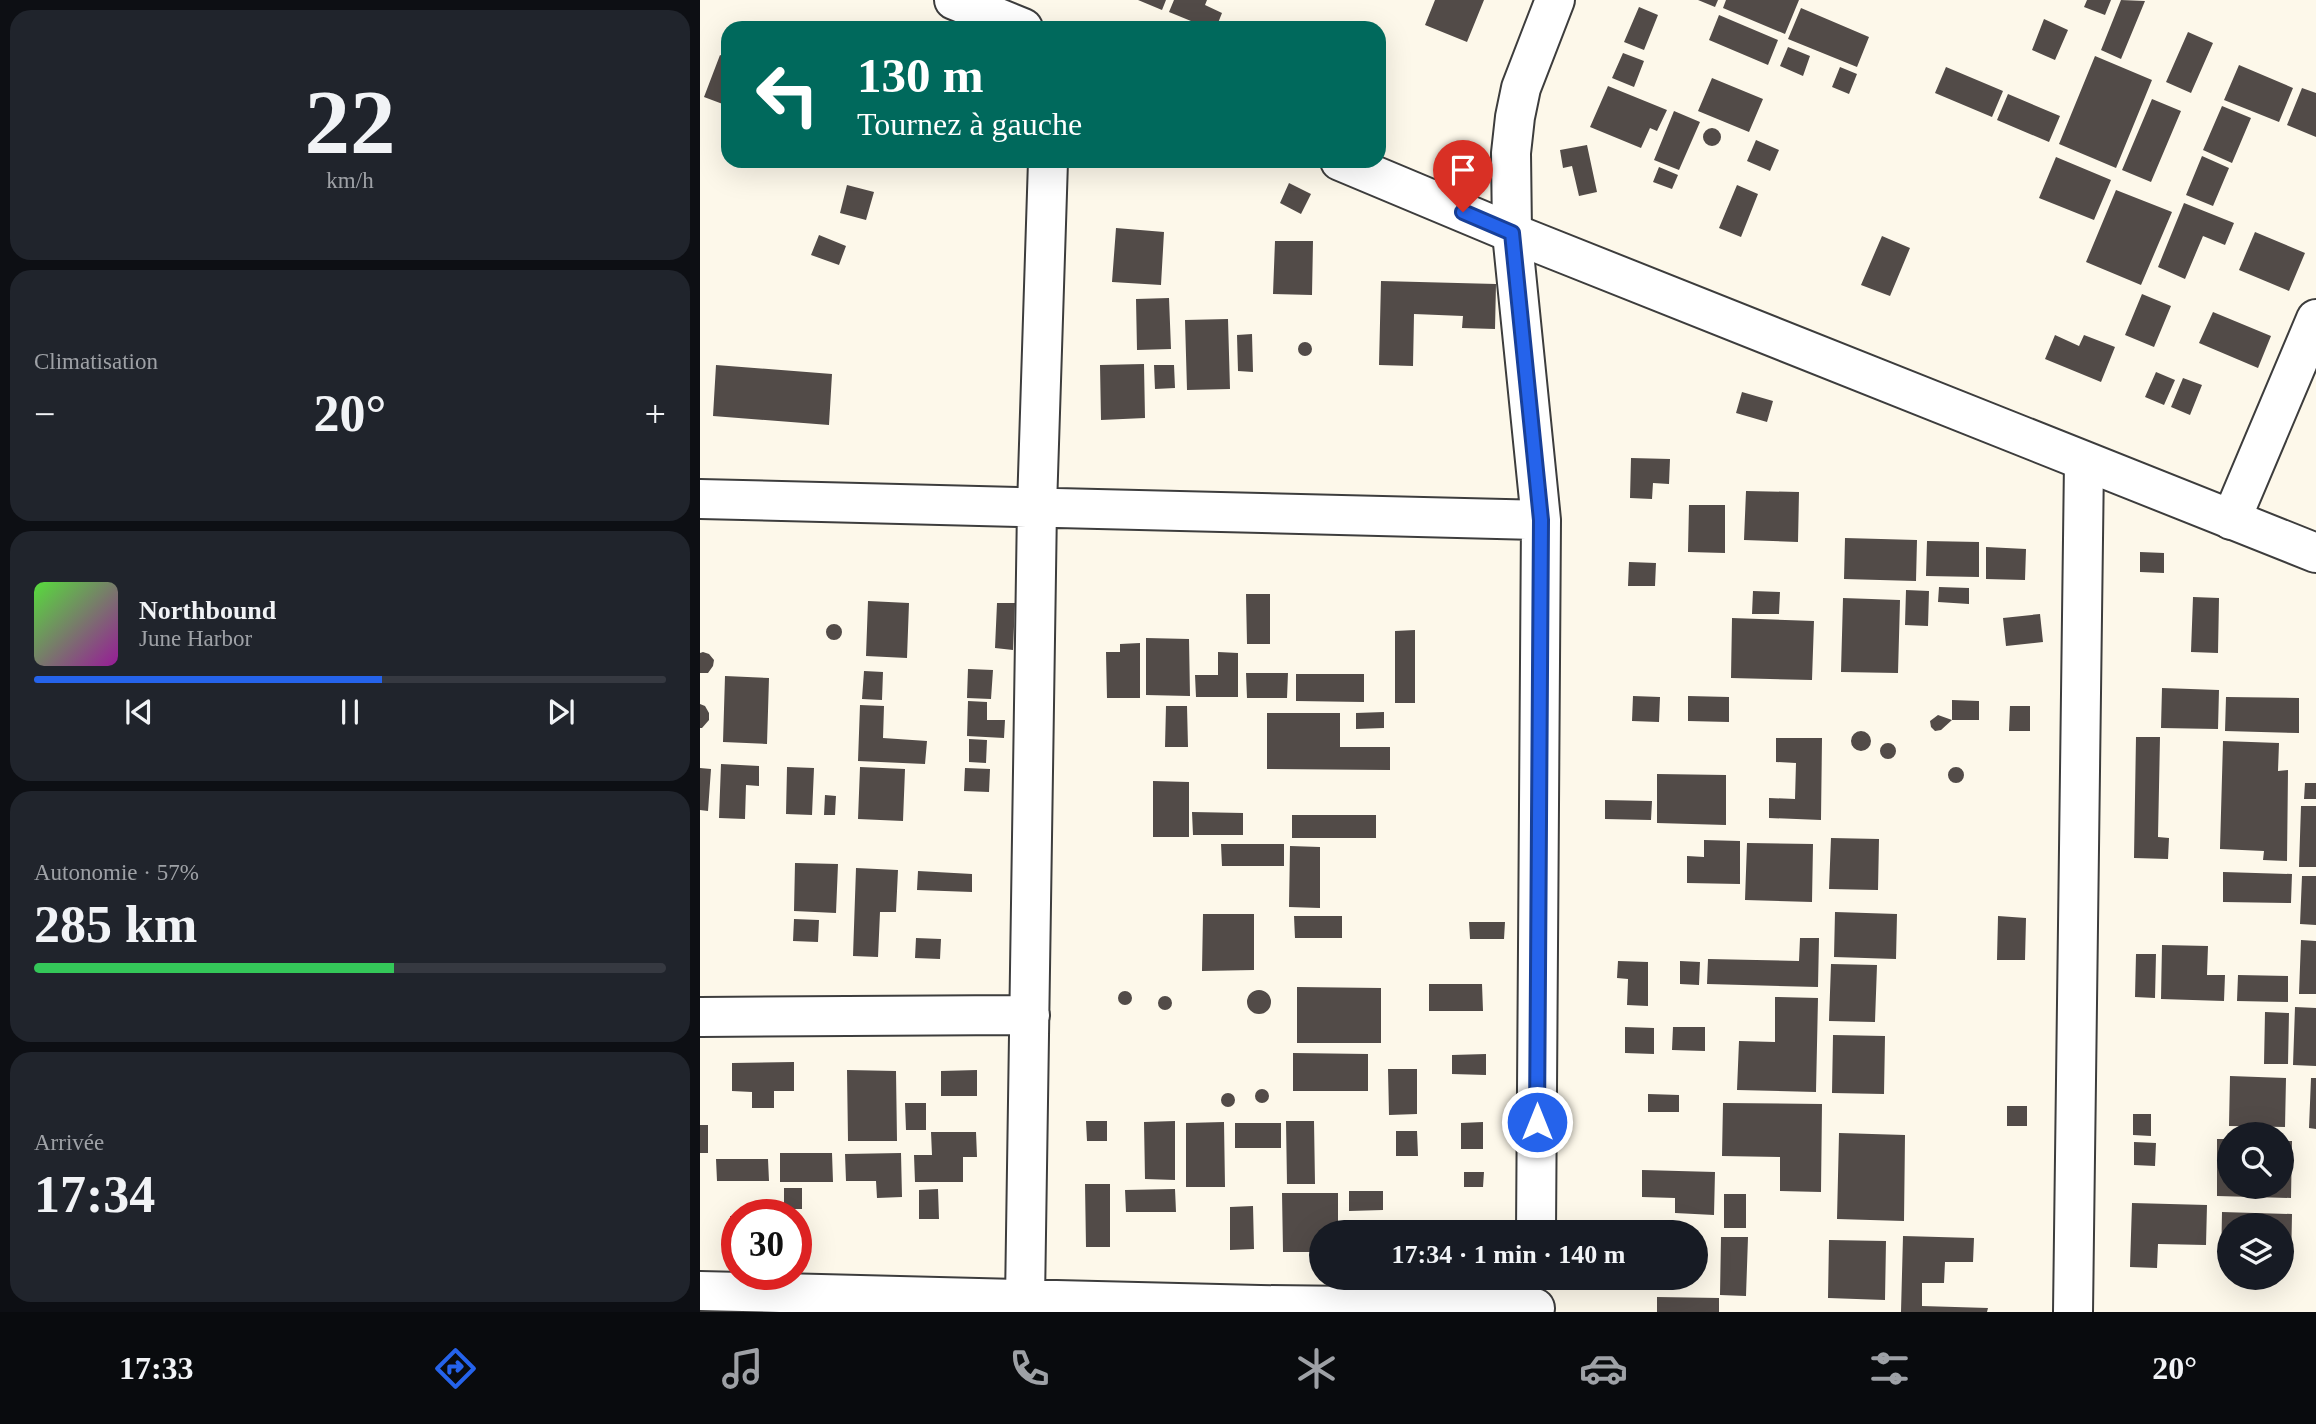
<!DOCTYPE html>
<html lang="fr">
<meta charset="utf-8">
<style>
:root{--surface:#171b24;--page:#20242c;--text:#f1f3f6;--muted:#9ea1a6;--line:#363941;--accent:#2563eb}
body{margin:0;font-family:Georgia,serif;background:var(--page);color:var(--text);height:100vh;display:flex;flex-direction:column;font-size:26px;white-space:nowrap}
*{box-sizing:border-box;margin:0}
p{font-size:23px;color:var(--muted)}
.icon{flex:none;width:38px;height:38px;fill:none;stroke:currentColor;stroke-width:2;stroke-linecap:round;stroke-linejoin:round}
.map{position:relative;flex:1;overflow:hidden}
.panel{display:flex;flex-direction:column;gap:10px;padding:10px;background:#0d0f14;width:700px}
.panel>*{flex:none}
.guide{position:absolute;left:21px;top:21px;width:665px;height:147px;border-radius:21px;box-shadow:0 7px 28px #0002;background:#00695c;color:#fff;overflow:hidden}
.fabs{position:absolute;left:1517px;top:1122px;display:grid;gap:14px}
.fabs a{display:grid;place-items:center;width:77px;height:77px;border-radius:50%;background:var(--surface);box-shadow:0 7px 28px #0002;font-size:35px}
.speed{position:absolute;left:21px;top:1199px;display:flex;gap:14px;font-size:35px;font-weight:700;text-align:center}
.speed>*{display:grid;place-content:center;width:91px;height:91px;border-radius:50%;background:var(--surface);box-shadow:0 7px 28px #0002;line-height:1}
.speed .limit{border:10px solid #d22;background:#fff;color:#111}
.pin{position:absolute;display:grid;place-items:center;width:60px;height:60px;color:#fff;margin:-72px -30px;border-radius:50% 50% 50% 0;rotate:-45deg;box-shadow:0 0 7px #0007}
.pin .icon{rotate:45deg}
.me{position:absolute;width:77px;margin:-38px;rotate:0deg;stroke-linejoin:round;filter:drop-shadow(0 0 5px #0008)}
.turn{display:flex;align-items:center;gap:24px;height:147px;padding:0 21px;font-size:32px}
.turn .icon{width:91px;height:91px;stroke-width:2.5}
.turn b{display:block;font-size:49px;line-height:60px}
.big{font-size:52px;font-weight:700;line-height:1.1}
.panel .tile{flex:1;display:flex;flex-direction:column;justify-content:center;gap:10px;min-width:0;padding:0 24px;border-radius:21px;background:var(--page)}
.panel .dial{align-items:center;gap:0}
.dial b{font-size:91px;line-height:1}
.song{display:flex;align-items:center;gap:21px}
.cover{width:84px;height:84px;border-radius:10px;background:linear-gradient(135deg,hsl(110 70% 55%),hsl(300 70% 35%))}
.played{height:7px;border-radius:4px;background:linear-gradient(90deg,var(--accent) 55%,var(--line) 55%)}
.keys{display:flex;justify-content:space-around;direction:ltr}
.heat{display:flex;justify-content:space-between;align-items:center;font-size:38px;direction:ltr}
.charge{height:10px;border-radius:5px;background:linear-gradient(90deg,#34c759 57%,var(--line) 0)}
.trip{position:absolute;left:609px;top:1220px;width:399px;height:70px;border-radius:35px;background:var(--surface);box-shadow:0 7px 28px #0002;font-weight:700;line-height:70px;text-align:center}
.tabs{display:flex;height:112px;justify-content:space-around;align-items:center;background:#090b0e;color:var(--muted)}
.tabs .icon{width:49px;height:49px}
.tabs .selected{color:var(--accent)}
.tabs b{font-size:32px;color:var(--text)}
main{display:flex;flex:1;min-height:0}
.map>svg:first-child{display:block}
.building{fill:#524b48}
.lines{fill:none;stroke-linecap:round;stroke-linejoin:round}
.minor-casing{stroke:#3d3d3d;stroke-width:42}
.tertiary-casing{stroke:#3d3d3d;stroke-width:42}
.minor{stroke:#fff;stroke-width:38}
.tertiary{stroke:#fff;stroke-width:38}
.route-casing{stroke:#184099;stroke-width:18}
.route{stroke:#2563eb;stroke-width:12}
</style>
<main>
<section class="panel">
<div class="tile dial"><b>22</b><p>km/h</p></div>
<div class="tile"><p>Climatisation</p>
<div class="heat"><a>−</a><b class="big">20°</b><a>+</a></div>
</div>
<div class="tile">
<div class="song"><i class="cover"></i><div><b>Northbound</b><p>June Harbor</p></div></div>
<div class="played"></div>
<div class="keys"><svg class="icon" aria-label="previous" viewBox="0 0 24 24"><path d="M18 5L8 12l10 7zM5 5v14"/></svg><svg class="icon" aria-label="pause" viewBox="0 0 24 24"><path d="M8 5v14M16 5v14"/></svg><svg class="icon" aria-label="next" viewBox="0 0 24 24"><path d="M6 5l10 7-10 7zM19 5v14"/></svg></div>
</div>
<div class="tile"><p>Autonomie · 57%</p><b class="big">285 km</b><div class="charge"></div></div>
<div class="tile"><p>Arrivée</p><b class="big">17:34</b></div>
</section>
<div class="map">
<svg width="1616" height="1312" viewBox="0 0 1616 1312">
<rect width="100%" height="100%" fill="#fdf8ea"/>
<path class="building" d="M 438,0 L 466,0 L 462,10 Z
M 474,0 L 507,0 L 505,5 L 522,13 L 516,28 L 508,28 L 469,12 Z
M 735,0 L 784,0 L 767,42 L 725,25 Z
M 998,0 L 1018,0 L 1015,7 Z
M 1026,0 L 1099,0 L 1085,34 L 1023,8 Z
M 1387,0 L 1411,0 L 1405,15 L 1384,7 Z
M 1421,0 L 1445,1 L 1421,59 L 1401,50 Z
M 939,7 L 958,15 L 944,50 L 924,42 Z
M 1101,8 L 1169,37 L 1157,67 L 1088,39 Z
M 1019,15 L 1078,40 L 1068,65 L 1009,40 Z
M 1344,19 L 1368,30 L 1355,60 L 1332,50 Z
M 1488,32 L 1513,43 L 1491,93 L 1466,82 Z
M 1088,47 L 1110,56 L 1103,76 L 1080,66 Z
M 923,53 L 944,61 L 934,87 L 912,78 Z
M 20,55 L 28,58 L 28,106 L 4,97 Z
M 1395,56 L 1452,80 L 1416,168 L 1359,144 Z
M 1539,65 L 1593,88 L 1579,122 L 1524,100 Z
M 1140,67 L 1157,74 L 1149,94 L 1132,87 Z
M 1246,67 L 1303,91 L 1292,117 L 1235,93 Z
M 1012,78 L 1063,99 L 1049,132 L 998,111 Z
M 908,86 L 967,110 L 957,131 L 950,128 L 941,148 L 890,127 Z
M 1602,88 L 1616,93 L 1616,137 L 1587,125 Z
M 1308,94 L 1360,116 L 1349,142 L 1297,120 Z
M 1452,99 L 1481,111 L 1451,182 L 1422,170 Z
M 1522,106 L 1551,118 L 1532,163 L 1503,150 Z
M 974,111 L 1000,122 L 979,170 L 954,160 Z
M1003 137a9 9 0 1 1 18 0a9 9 0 1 1-18 0Z
M 1056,140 L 1079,150 L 1070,171 L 1047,161 Z
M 887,145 L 897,192 L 879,196 L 872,166 L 863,168 L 860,150 Z
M 1502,156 L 1529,168 L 1513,206 L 1486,195 Z
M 1356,157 L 1411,180 L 1394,220 L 1339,198 Z
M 246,161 L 266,161 L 261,166 L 252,166 Z
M 959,167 L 978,175 L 972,189 L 953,182 Z
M 589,183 L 611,194 L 601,214 L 580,203 Z
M 147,185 L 174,192 L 166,220 L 140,213 Z
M 1037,185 L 1058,194 L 1041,237 L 1019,228 Z
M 1416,190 L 1472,212 L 1441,285 L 1386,262 Z
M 1484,203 L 1534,223 L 1525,245 L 1503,236 L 1485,279 L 1458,267 Z
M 416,228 L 464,232 L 461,285 L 412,282 Z
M 1555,232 L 1605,253 L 1589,291 L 1539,270 Z
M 119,235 L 146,246 L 139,265 L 111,255 Z
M 1182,236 L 1210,248 L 1190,296 L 1161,285 Z
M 575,241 L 613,241 L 612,295 L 573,294 Z
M 681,281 L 796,284 L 795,329 L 762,328 L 763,316 L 714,314 L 713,366 L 679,365 Z
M 1442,294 L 1471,306 L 1454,347 L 1425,335 Z
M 469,298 L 471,349 L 437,350 L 436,299 Z
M 1513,312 L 1571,336 L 1558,368 L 1499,343 Z
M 528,319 L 530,389 L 487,390 L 485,320 Z
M 552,334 L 553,372 L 538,371 L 537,335 Z
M 1355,335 L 1379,346 L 1384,335 L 1415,347 L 1401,382 L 1345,359 Z
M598 349a7 7 0 1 1 14 0a7 7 0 1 1-14 0Z
M 444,364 L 445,418 L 401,420 L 400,365 Z
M 16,365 L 132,374 L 129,425 L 13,416 Z
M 454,365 L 474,365 L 475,388 L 455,389 Z
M 1456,372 L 1475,380 L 1464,405 L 1445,397 Z
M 1483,378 L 1502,385 L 1490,415 L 1471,407 Z
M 1042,392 L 1073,401 L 1067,422 L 1036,413 Z
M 931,458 L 970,459 L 969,484 L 953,483 L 952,499 L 930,498 Z
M 1046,491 L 1099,492 L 1098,542 L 1044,540 Z
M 989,505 L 1025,505 L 1025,553 L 988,552 Z
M 1145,538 L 1217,540 L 1216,581 L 1144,579 Z
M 1227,541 L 1279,542 L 1279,577 L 1226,576 Z
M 1286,547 L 1326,549 L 1325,580 L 1286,579 Z
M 1440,552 L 1464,553 L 1464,573 L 1440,572 Z
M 929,562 L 956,563 L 955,586 L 928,586 Z
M 1239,587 L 1269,588 L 1269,604 L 1238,602 Z
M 1206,590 L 1229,591 L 1228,626 L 1205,625 Z
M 1053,591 L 1080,592 L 1079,614 L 1052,614 Z
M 546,594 L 570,594 L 570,644 L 547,644 Z
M 1493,597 L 1519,598 L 1518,653 L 1491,652 Z
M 1143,598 L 1200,600 L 1198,673 L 1141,672 Z
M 168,601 L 209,603 L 207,658 L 166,656 Z
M 297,603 L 315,603 L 313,650 L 295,648 Z
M 1340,614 L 1343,642 L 1306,646 L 1303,618 Z
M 1032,618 L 1114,621 L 1112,680 L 1031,678 Z
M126 632a8 8 0 1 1 16 0a8 8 0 1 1-16 0Z
M 715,630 L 715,703 L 695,703 L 695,631 Z
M 446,638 L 489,639 L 490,696 L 446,695 Z
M 440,643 L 440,698 L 407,698 L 406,652 L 420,652 L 420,644 Z
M 3,652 L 9,654 L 14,660 L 13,666 L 8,673 L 0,673 L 0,653 Z
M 518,652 L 538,653 L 538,697 L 496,697 L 495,675 L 518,675 Z
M 268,669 L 293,670 L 291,699 L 267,698 Z
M 164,671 L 183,672 L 182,700 L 162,699 Z
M 546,673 L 588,673 L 587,698 L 547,698 Z
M 596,674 L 664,674 L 664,702 L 596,701 Z
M 25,676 L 69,678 L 67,744 L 23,742 Z
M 1462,688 L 1519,690 L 1518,729 L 1461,728 Z
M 933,696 L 960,697 L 959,722 L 932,721 Z
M 988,696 L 1029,697 L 1029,722 L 988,721 Z
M 1526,697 L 1599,698 L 1599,733 L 1525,731 Z
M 1252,700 L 1279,701 L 1279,720 L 1252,720 Z
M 268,701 L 287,702 L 287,720 L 305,720 L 304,738 L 267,736 Z
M 0,704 L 5,706 L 9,713 L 9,720 L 2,728 L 0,728 Z
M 160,705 L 184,706 L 183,738 L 227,741 L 225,764 L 158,761 Z
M 466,706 L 487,706 L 488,747 L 465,747 Z
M 1310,706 L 1330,706 L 1330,731 L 1309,731 Z
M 684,712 L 684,728 L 656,729 L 656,713 Z
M 567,713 L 640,713 L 640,747 L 690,747 L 690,770 L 567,769 Z
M 1238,715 L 1252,720 L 1241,730 L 1235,731 L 1231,727 L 1230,721 Z
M1151 741a10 10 0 1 1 20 0a10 10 0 1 1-20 0Z
M 1436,737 L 1460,737 L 1458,837 L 1469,838 L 1468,859 L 1434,858 Z
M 1076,738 L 1122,738 L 1121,820 L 1069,818 L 1069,798 L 1095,799 L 1096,763 L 1076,762 Z
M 269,739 L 287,740 L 286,763 L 269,762 Z
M 1523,741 L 1579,743 L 1578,771 L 1588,770 L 1587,861 L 1563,860 L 1564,851 L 1520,849 Z
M1180 751a8 8 0 1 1 16 0a8 8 0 1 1-16 0Z
M 21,764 L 59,766 L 59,786 L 46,785 L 45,819 L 19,818 Z
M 87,767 L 114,768 L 112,815 L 86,814 Z
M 160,767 L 205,769 L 203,821 L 158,819 Z
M1248 775a8 8 0 1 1 16 0a8 8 0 1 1-16 0Z
M 0,768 L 11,769 L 8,811 L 0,810 Z
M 265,768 L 290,769 L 289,792 L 264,791 Z
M 957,774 L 1026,775 L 1026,825 L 957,823 Z
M 453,781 L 489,782 L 489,837 L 453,837 Z
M 1605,783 L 1616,783 L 1616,799 L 1604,799 Z
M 125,795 L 136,796 L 135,815 L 124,815 Z
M 905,800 L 952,801 L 951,820 L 905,819 Z
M 1601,806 L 1616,806 L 1616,867 L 1599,867 Z
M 492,812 L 543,813 L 543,835 L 493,835 Z
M 592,815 L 676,815 L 676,838 L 592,838 Z
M 1131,838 L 1179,839 L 1178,890 L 1129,889 Z
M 1004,840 L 1040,841 L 1040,884 L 987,883 L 987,856 L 1004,857 Z
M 1047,843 L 1113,844 L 1112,902 L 1045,900 Z
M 521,844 L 584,844 L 584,866 L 522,866 Z
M 590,846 L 620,847 L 620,908 L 589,907 Z
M 95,863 L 138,864 L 136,913 L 94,911 Z
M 156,868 L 198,870 L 196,912 L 180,912 L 178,957 L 153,956 Z
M 218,871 L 272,874 L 272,892 L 217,890 Z
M 1523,872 L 1592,874 L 1591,903 L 1523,902 Z
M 1602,876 L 1616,876 L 1616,925 L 1600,924 Z
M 1135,912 L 1197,914 L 1196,959 L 1134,957 Z
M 503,914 L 554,914 L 554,970 L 502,971 Z
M 594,916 L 642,916 L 642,938 L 595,938 Z
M 1298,916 L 1326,918 L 1325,960 L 1297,960 Z
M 94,919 L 119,920 L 118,942 L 93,941 Z
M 769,922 L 805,922 L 804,939 L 770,939 Z
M 216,938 L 241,939 L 240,959 L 215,958 Z
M 1100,938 L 1119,938 L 1118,987 L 1007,984 L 1008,959 L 1099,961 Z
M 1601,940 L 1616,941 L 1616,994 L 1599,994 Z
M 1462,945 L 1508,946 L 1507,975 L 1525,975 L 1524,1001 L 1461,999 Z
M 1436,954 L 1456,954 L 1455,998 L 1435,997 Z
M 918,961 L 948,962 L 948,1006 L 927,1005 L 928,979 L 917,978 Z
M 980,961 L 1000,962 L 999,985 L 980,984 Z
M 1131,964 L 1177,965 L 1175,1022 L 1129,1021 Z
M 1538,975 L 1588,976 L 1588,1002 L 1537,1001 Z
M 729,984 L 782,984 L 783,1011 L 729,1011 Z
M 597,987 L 681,988 L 681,1043 L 597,1043 Z
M547 1002a12 12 0 1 1 24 0a12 12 0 1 1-24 0Z
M418 998a7 7 0 1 1 14 0a7 7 0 1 1-14 0Z
M458 1003a7 7 0 1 1 14 0a7 7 0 1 1-14 0Z
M 1075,997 L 1118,998 L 1116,1092 L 1037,1090 L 1039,1041 L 1075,1042 Z
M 1595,1007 L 1616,1008 L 1616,1066 L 1593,1065 Z
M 1565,1012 L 1589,1013 L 1588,1064 L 1564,1064 Z
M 925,1027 L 954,1028 L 954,1054 L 925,1053 Z
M 973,1027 L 1005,1027 L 1005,1051 L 972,1050 Z
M 1133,1035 L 1185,1036 L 1184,1094 L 1132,1093 Z
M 593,1053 L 668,1054 L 668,1091 L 593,1091 Z
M 786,1054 L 786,1075 L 752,1074 L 752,1055 Z
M 94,1062 L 94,1091 L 74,1091 L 74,1108 L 52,1108 L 52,1092 L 32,1091 L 32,1063 Z
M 688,1069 L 717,1069 L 717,1114 L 689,1115 Z
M 147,1070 L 196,1071 L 197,1141 L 148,1141 Z
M 277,1070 L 277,1096 L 241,1096 L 241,1071 Z
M 1530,1076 L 1586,1078 L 1585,1127 L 1529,1126 Z
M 1611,1078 L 1616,1078 L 1616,1129 L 1609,1128 Z
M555 1096a7 7 0 1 1 14 0a7 7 0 1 1-14 0Z
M521 1100a7 7 0 1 1 14 0a7 7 0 1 1-14 0Z
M 948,1094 L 979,1095 L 979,1112 L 948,1112 Z
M 205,1103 L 226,1103 L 226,1130 L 206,1130 Z
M 1023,1103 L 1122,1104 L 1121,1192 L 1080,1191 L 1080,1157 L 1022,1156 Z
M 1307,1106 L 1327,1106 L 1327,1126 L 1307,1126 Z
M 1433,1114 L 1451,1114 L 1451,1136 L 1433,1135 Z
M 386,1121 L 407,1121 L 407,1141 L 387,1141 Z
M 475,1121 L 475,1180 L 445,1179 L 444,1122 Z
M 586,1121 L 614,1121 L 615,1184 L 587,1184 Z
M 524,1122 L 525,1187 L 486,1187 L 486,1123 Z
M 783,1122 L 783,1149 L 761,1149 L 761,1123 Z
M 535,1123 L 581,1123 L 581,1148 L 535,1148 Z
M 0,1125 L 8,1125 L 8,1153 L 0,1153 Z
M 696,1131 L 717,1131 L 718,1156 L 696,1156 Z
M 231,1132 L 276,1132 L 277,1157 L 263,1157 L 263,1182 L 215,1182 L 214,1155 L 232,1155 Z
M 1139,1133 L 1205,1135 L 1204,1221 L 1137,1219 Z
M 1517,1139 L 1530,1139 L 1530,1186 L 1582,1186 L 1582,1141 L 1592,1141 L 1591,1198 L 1517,1196 Z
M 1434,1142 L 1456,1143 L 1455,1166 L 1434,1165 Z
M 80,1153 L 132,1153 L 133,1182 L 80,1182 Z
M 201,1153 L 202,1197 L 177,1198 L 176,1181 L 146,1181 L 145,1154 Z
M 16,1159 L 68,1159 L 69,1181 L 17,1181 Z
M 942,1170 L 1015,1172 L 1014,1215 L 975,1213 L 975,1198 L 942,1197 Z
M 764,1172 L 784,1172 L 783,1187 L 764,1187 Z
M 385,1184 L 410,1184 L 410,1247 L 386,1247 Z
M 84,1188 L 102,1188 L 102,1209 L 84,1209 Z
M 238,1189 L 239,1219 L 219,1219 L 219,1190 Z
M 475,1189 L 476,1212 L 426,1212 L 425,1190 Z
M 649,1191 L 683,1191 L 683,1210 L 649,1211 Z
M 582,1193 L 638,1193 L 638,1232 L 621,1232 L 621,1252 L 583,1252 Z
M 1024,1194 L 1046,1194 L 1046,1228 L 1024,1228 Z
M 1432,1203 L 1507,1205 L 1506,1245 L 1458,1244 L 1457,1268 L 1430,1267 Z
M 553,1206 L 554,1249 L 530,1250 L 530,1207 Z
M 1522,1212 L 1592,1214 L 1591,1266 L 1582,1266 L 1582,1225 L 1530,1225 L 1530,1265 L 1521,1265 Z
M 30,1216 L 37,1216 L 37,1242 L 30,1242 Z
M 1203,1236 L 1274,1238 L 1273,1262 L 1245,1262 L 1244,1283 L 1222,1283 L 1222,1306 L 1288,1308 L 1287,1312 L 1201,1312 Z
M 1021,1237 L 1048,1237 L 1046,1296 L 1020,1295 Z
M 1129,1240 L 1186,1241 L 1185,1300 L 1128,1298 Z
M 957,1297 L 1019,1298 L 1019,1312 L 957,1312 Z"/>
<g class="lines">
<g class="minor-casing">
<path id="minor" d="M 0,499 L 841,520
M 1531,520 L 1616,319
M 0,1017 L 330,1015
M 836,1232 L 841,520 L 812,233 L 811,153 L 815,117 L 821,88 L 855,0
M 0,1291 L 560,1305 L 835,1308
M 325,1300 L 337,507 L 348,161
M 1373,1312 L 1384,462"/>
</g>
<g class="tertiary-casing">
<path id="tertiary" d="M 254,0 L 323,28
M 640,161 L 812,233 L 1616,553"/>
</g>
<use href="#minor" class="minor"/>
<use href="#tertiary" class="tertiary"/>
</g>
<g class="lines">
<g class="route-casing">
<path id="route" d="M 763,212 L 812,233 L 841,520 L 837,1122"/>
</g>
<use href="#route" class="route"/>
</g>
</svg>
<div class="fabs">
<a><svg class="icon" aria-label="search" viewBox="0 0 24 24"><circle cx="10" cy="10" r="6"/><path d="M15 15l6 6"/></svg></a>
<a><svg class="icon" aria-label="layers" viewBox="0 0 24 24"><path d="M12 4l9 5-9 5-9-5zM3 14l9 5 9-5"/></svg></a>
</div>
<div class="speed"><div class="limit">30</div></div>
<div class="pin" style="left:763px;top:212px;background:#d93025"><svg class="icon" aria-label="arrive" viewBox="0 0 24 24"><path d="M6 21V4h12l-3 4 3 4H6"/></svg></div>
<svg class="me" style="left:837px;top:1122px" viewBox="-20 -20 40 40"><circle r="17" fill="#2563eb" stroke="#fff" stroke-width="3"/><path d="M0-11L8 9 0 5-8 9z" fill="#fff"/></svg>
<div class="trip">17:34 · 1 min · 140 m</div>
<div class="guide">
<div class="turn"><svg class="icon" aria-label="left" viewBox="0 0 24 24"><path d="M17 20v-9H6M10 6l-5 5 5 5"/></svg><div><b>130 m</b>Tournez à gauche</div></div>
</div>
</div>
</main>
<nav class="tabs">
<b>17:33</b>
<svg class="icon selected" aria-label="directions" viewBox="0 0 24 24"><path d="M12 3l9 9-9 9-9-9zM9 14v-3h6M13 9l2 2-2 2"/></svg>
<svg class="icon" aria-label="music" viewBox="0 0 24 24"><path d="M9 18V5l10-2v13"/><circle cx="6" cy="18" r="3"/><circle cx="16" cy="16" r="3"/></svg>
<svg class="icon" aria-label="phone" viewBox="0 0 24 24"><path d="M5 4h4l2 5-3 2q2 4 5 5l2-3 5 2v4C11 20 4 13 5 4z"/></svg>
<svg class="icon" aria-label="climate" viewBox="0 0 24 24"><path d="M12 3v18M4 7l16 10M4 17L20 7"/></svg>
<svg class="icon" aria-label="car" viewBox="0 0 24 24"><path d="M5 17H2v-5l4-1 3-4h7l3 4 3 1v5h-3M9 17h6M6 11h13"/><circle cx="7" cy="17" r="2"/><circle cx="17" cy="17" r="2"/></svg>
<svg class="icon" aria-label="filters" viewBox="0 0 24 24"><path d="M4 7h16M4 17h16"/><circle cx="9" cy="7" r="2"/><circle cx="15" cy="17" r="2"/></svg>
<b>20°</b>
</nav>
